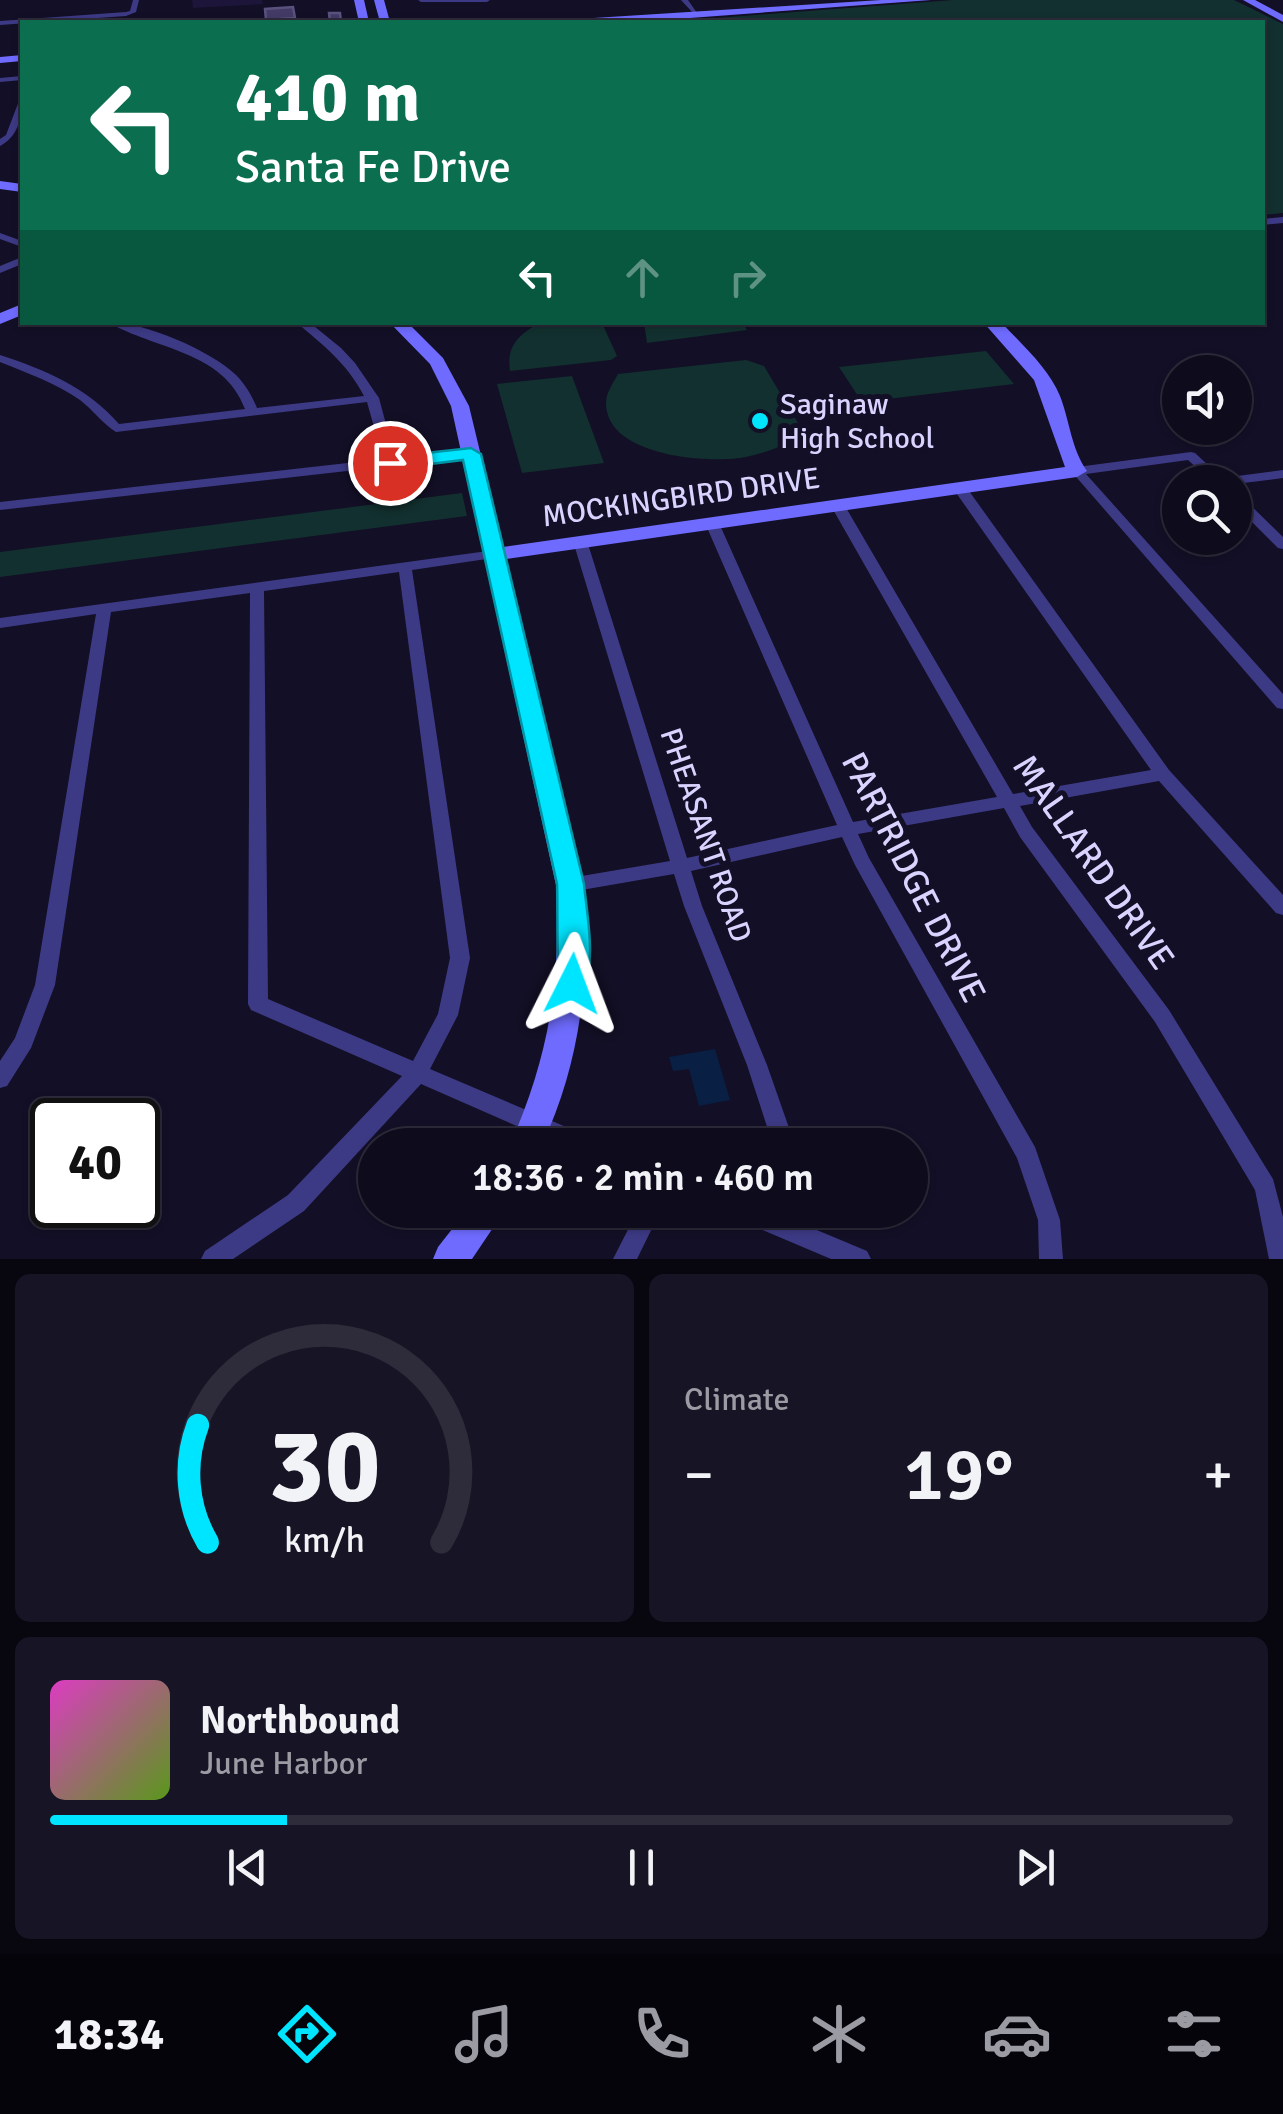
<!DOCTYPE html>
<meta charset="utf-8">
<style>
:root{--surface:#0e0b1c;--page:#171425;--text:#f1f3f6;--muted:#9b9ba3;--line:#2e2b3b;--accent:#00e5ff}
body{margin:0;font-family:Signika,sans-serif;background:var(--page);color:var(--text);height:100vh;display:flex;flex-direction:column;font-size:38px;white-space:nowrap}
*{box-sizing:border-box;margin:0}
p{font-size:32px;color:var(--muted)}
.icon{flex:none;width:55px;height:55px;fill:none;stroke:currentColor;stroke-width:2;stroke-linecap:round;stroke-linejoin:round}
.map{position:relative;height:1259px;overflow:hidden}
.side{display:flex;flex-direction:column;gap:15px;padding:15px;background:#08060f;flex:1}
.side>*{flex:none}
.hud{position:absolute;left:20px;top:20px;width:1245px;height:305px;border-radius:0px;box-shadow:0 2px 8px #0004,0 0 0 2px var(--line);background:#0b6e4f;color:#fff;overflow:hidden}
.buttons{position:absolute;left:1162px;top:355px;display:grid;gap:20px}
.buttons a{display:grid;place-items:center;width:90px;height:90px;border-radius:50%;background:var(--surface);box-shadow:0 2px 8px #0004,0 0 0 2px var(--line);font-size:50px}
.speed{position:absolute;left:30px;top:1098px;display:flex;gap:20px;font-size:50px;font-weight:700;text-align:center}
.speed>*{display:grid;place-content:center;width:130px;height:130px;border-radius:50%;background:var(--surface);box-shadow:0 2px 8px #0004,0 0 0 2px var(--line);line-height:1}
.speed .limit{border:5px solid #111;border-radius:15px;background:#fff;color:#111}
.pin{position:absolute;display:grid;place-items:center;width:85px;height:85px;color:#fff;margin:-42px;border:5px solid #fff;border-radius:50%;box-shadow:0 2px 10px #0007}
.me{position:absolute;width:110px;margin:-55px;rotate:3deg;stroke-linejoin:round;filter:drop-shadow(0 0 8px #0008)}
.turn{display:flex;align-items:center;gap:35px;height:210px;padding:0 50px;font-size:45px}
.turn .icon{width:130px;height:130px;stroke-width:2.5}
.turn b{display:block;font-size:70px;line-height:85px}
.lanes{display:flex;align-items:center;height:95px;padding:0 50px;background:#0003;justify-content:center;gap:50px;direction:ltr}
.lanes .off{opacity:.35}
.big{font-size:75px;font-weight:600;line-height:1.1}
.side .card{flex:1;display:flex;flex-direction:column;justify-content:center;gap:15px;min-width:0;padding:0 35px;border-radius:15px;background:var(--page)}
.side .dial{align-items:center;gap:0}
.dial svg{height:260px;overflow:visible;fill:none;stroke:var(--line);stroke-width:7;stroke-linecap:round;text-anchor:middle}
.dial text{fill:var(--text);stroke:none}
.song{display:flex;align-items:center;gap:30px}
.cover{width:120px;height:120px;border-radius:15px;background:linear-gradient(135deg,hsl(310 70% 55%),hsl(90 70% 35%))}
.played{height:10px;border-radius:5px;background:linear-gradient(90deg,var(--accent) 20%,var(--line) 20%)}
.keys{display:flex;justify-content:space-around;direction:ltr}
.heat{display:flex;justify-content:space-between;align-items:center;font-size:55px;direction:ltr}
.side .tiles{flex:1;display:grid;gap:15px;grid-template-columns:1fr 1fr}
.card:last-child{grid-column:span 2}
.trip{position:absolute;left:358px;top:1128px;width:570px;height:100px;border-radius:50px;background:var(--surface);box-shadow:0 2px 8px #0004,0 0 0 2px var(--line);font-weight:600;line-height:100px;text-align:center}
.tabs{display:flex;height:160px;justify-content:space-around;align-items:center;background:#06040b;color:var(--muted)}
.tabs .icon{width:70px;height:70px}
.tabs .on{color:var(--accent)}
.tabs b{font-size:45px;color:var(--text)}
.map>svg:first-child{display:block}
.green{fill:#12302f}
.water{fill:#0a1f44}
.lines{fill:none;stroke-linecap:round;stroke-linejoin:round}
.street{fill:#3d3a85;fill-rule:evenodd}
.secondary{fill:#6f6bff;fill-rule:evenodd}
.shaded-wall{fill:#1d163a}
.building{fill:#433a66;stroke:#5a527e;stroke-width:2.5}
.route{fill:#00e5ff;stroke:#0095a6;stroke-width:2.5}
.poi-dot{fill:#00e5ff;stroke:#130f26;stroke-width:4}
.labels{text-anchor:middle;stroke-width:10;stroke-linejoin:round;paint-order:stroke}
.poi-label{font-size:30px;fill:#d9d4ff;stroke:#130f26;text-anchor:start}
.street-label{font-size:30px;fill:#d9d4ff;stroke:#130f26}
.near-street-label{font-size:35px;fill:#d9d4ff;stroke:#130f26}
</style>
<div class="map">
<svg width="1283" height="1259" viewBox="0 0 1283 1259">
<rect width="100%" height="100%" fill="#130f26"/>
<path class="green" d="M 953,0 L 1234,0 L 1283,24 L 1283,213 L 1263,215 L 1262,22 L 714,21 L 716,18 Z
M 542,322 L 602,323 L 617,356 L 611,360 L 510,371 C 506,345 520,333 542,322 Z
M 644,323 L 743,323 L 747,330 L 647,343 Z
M 986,351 L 1014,384 L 862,402 L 839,367 Z
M 746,360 L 764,366 L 805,435 C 786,444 767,453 746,457 C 710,464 606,457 606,403 C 606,393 613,383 618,374 Z
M 572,376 L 604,463 L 522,473 L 497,384 Z
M 462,493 L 467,516 L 0,577 L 0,552 Z"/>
<path class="water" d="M 715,1049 L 730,1100 L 699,1106 L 689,1069 L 673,1071 L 669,1057 Z"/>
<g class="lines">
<path class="street" d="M 133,0 L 139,0 L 136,12 L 126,16 L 0,25 L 0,21 L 126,12 L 130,11 Z
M 418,0 L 490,0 L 487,2 L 421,2 Z
M 681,0 L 688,0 L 697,13 L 693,13 Z
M 22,76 L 22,80 L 0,82 L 0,78 Z
M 19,101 L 22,101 C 22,120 17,137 0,146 L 0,139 L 6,135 Z
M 1283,217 L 1283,223 L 1262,225 L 1262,219 Z
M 0,233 L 22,241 L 22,247 L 0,239 Z
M 22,257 L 22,264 L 0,273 L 0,266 Z
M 108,322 C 144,322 210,350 236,375 C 246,385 252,396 257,408 L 364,396 C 347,363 323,345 296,322 L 309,322 L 341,348 L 355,363 L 379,398 L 395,458 L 471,449 L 477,453 L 471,457 L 0,510 L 0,502 L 383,459 L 367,402 L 116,432 C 103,424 93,410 80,400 C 56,383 27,373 0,362 L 0,355 C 44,369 88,388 119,424 L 245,409 C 223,350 155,350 108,322 Z
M 1191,452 L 1195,453 L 1222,478 L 1283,470 L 1283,478 L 1235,484 L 1212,482 L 1188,460 L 1086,474 L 1283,694 L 1283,709 L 1277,708 L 1071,471 L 1077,467 Z
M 959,483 L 964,484 L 1169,770 L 1283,895 L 1283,915 L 1276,913 L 1159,781 L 1020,806 L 1032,827 L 1169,1010 L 1273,1179 L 1283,1217 L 1283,1259 L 1269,1259 L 1255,1190 L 1155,1022 L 1020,837 L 1004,808 L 858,834 L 869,858 L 1035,1147 L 1060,1220 L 1063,1259 L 1039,1259 L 1038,1220 L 1017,1158 L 855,865 L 842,837 L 691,871 L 702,906 L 767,1065 L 795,1145 L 773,1145 L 747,1065 L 684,906 L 674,874 L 570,892 L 564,890 L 561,885 L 564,880 L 570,878 L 670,861 L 573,541 L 580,537 L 587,541 L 687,858 L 837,825 L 705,523 L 712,519 L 719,523 L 853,822 L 997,797 L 831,506 L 838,502 L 845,506 L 1013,794 L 1151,770 L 952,487 Z
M 1235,494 L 1240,495 L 1283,537 L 1283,549 L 1278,548 L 1235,505 Z
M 495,550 L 502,554 L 500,557 L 412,570 L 470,958 L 458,1015 L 430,1069 L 592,1138 L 595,1145 L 560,1145 L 421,1084 L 304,1211 L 233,1259 L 201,1259 L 205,1251 L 288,1195 L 402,1076 L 251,1010 L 248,1004 L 250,593 L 111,612 L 55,985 L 31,1048 L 7,1086 L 0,1088 L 0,1061 L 15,1038 L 35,985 L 96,614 L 0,628 L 0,618 ZM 399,572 L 450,958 L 438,1014 L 413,1061 L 268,999 L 264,591 Z
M 638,1210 L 661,1210 L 637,1259 L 613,1259 Z
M 731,1210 L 769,1210 L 867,1251 L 871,1259 L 831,1259 L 734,1218 Z"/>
<path class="secondary" d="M 354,0 L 364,0 L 369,22 L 359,22 Z
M 374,0 L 384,0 L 390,22 L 380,22 Z
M 881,0 L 931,0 L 636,22 L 530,22 Z
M 1243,0 L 1255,0 L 1283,15 L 1283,22 Z
M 22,55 L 22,61 L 0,63 L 0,57 Z
M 0,181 L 22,184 L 22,192 L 0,189 Z
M 22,304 L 22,315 L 0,324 L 0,313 Z
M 389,322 L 407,322 L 443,358 L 469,406 L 503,547 L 1065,467 L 1034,380 L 983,322 L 1001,322 C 1022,345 1048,367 1060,396 C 1070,422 1071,448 1087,471 L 1077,477 L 506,559 L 584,885 C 590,977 581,1061 542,1145 L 510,1145 C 549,1056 561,982 556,885 L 451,406 L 430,364 Z
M 467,1210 L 505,1210 L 472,1259 L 433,1259 L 438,1247 Z"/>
</g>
<path class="shaded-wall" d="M 192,0 L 262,0 L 263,4 L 193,8 Z
M 295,18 L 295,22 L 266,22 L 266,20 Z"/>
<path class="building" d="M 293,7 L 295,18 L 266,20 L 265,9 Z
M 329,13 L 340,13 L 341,22 L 330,22 Z"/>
<path class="route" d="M 471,448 L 481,454 L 584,884 C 587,917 597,962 582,993 L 572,997 L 561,993 C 556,982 558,905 557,884 L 463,460 L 390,469 L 380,463 L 390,457 Z"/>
<circle class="poi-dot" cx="760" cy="421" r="10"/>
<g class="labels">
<g class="poi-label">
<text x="780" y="414">Saginaw<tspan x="780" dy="34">High School</tspan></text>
</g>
<g class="street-label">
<text transform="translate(681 497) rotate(-8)" y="10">MOCKINGBIRD DRIVE</text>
<text transform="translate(706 835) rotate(71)" y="10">PHEASANT ROAD</text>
</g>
<g class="near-street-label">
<text transform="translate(1094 862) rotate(55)" y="12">MALLARD DRIVE</text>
<text transform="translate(914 877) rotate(63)" y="12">PARTRIDGE DRIVE</text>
</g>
</g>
</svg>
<div class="buttons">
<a><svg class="icon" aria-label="sound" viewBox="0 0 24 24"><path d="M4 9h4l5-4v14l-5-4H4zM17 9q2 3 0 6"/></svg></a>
<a><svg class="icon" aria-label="search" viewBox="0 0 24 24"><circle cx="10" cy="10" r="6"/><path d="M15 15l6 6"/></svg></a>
</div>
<div class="speed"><div class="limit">40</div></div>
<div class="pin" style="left:390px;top:463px;background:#d93025"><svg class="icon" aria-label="arrive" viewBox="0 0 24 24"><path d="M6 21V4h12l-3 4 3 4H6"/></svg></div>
<svg class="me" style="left:572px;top:984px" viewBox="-20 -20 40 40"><path d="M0-17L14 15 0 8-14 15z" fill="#00e5ff" stroke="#fff" stroke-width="4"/></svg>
<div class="trip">18:36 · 2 min · 460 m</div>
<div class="hud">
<div class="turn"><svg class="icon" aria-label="left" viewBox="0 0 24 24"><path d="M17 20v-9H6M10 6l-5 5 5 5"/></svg><div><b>410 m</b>Santa Fe Drive</div></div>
<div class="lanes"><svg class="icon" aria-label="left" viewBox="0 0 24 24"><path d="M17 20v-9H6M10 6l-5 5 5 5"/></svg><svg class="icon off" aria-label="ahead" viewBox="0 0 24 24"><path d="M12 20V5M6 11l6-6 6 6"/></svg><svg class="icon off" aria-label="right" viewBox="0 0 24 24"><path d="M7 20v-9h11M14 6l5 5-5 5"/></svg></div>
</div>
</div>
<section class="side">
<div class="tiles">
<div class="card dial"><svg viewBox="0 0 100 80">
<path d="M14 69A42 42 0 1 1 86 69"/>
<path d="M14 69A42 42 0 0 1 11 33" stroke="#00e5ff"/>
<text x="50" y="56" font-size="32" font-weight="700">30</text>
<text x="50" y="72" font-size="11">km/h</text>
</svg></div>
<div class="card"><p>Climate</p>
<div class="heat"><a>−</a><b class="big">19°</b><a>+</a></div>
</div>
<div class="card">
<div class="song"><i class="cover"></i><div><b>Northbound</b><p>June Harbor</p></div></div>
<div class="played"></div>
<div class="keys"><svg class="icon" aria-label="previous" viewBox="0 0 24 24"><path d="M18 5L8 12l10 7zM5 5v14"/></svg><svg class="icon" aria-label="pause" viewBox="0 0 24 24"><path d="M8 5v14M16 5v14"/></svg><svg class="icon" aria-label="next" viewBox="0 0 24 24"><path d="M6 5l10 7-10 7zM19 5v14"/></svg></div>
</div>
</div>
</section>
<nav class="tabs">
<b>18:34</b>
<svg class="icon on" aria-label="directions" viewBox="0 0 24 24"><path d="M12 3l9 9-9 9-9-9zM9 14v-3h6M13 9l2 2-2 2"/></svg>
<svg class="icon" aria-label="music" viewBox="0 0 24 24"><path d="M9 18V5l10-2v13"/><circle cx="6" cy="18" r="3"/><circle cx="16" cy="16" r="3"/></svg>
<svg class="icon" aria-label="phone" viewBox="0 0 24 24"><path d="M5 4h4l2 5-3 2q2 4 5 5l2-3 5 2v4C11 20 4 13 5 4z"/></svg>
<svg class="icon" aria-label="climate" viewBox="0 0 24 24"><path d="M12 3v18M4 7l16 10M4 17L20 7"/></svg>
<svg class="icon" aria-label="car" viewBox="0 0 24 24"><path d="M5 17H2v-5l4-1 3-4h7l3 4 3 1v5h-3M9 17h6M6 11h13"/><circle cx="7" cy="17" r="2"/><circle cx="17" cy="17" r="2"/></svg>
<svg class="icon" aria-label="filters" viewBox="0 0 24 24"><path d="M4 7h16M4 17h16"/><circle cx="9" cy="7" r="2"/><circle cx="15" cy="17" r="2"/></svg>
</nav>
